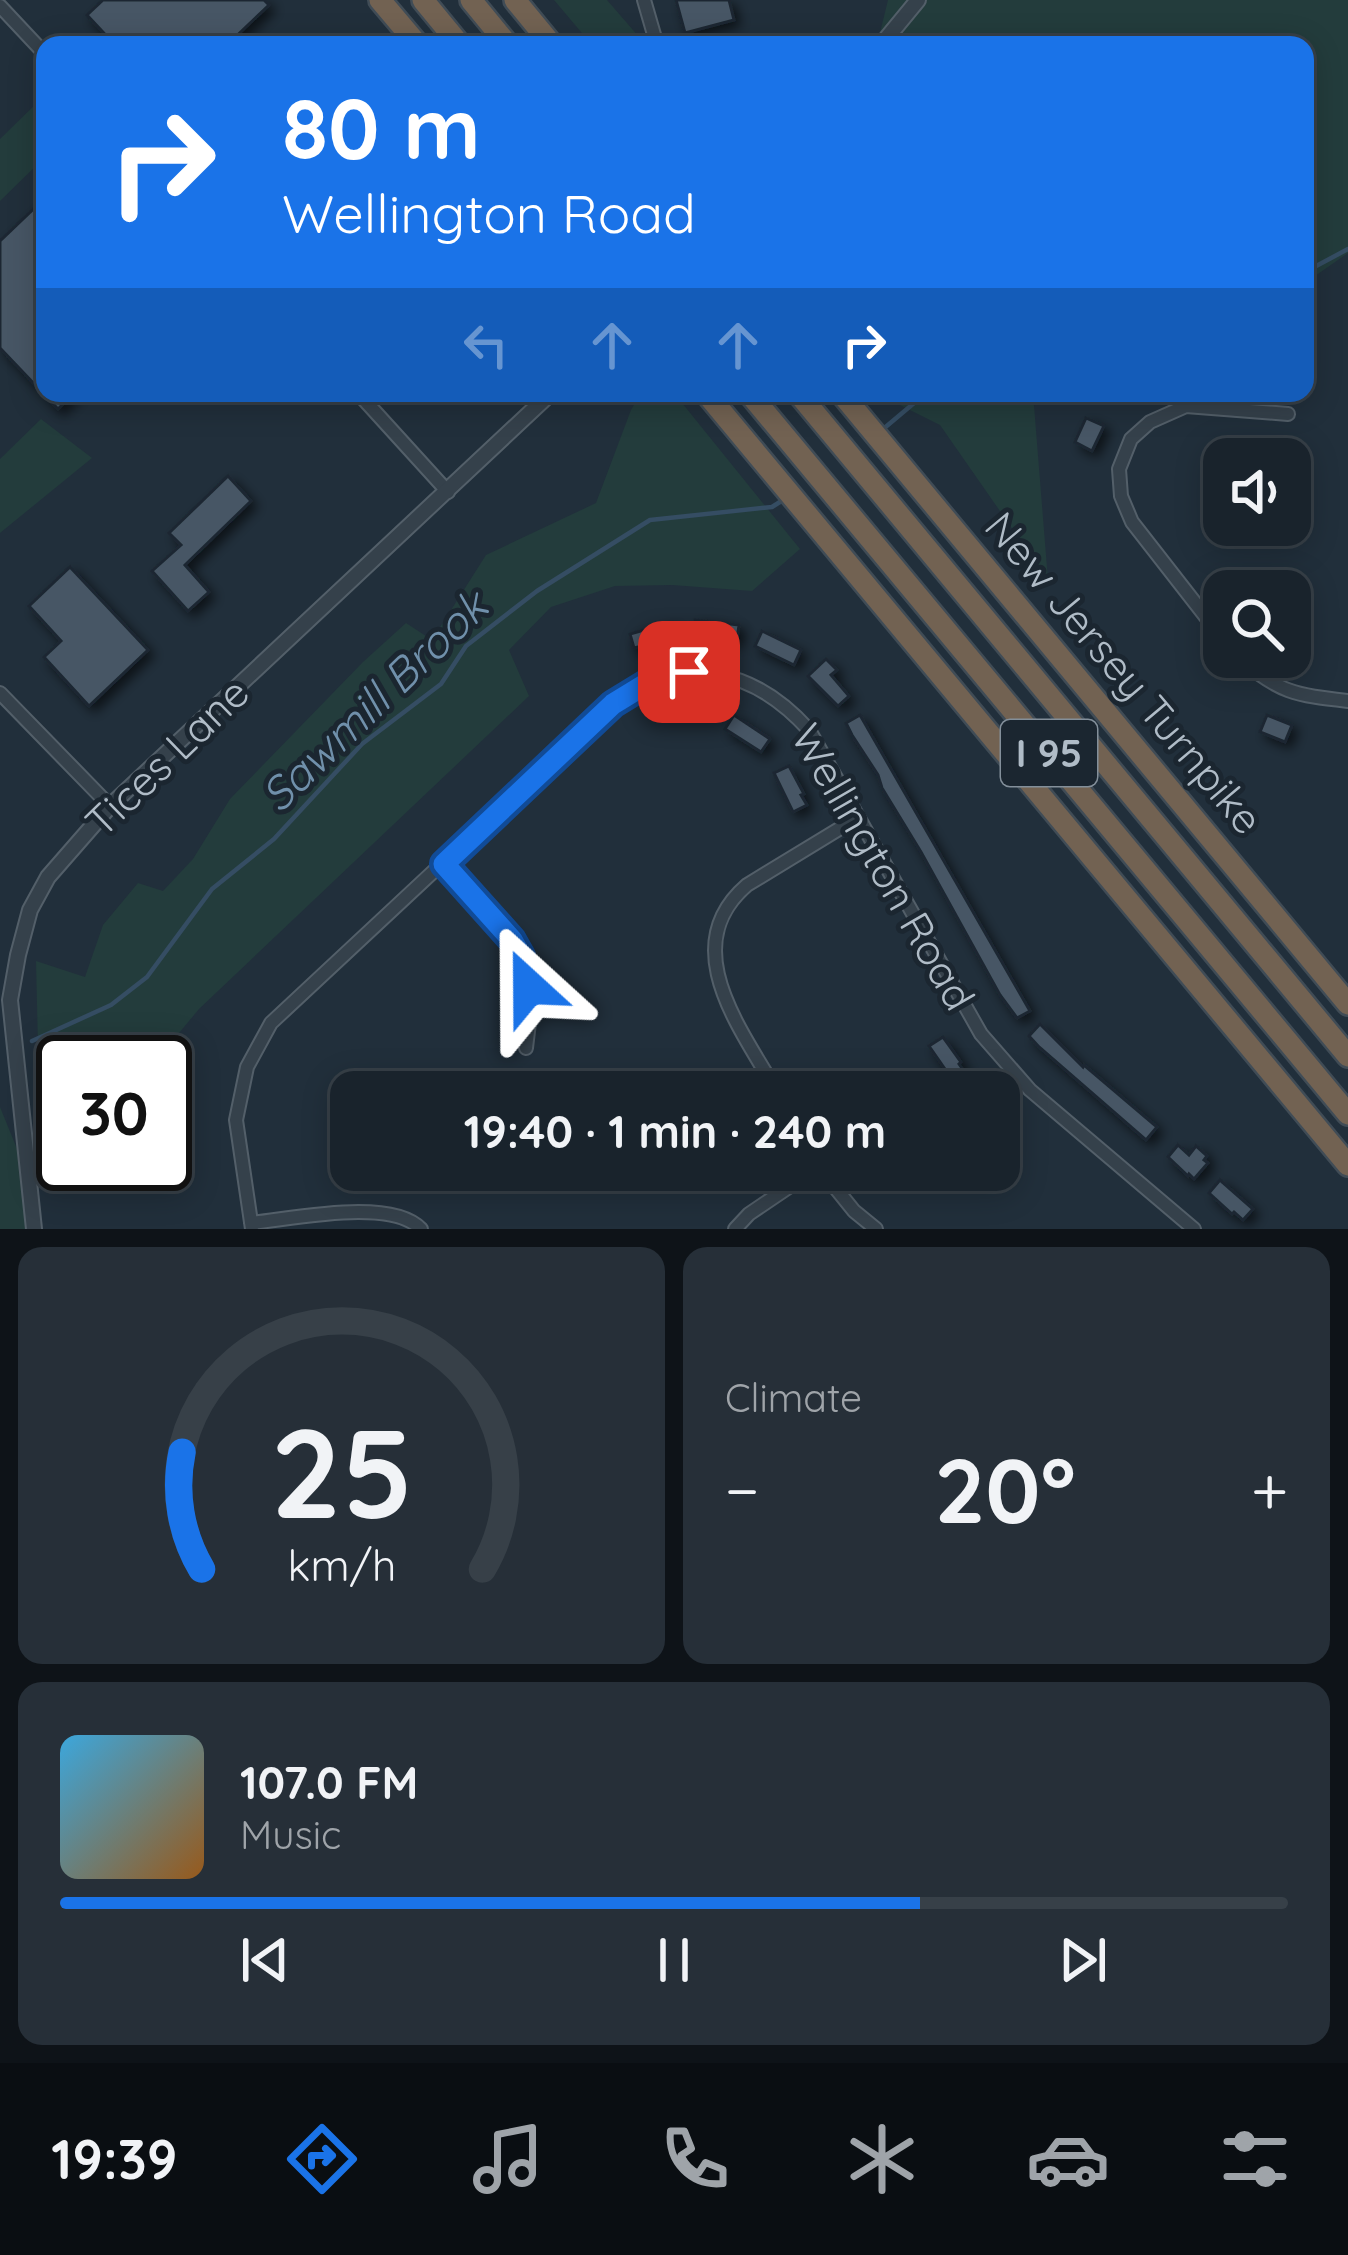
<!DOCTYPE html>
<meta charset="utf-8">
<style>
:root{--surface:#19232c;--page:#262f38;--text:#f1f3f6;--muted:#9fa4a9;--line:#374048;--accent:#1a73e8}
body{margin:0;font-family:Quicksand,sans-serif;background:var(--page);color:var(--text);height:100vh;display:flex;flex-direction:column;font-size:45px;white-space:nowrap}
*{box-sizing:border-box;margin:0}
p{font-size:39px;color:var(--muted)}
.icon{flex:none;width:66px;height:66px;fill:none;stroke:currentColor;stroke-width:2;stroke-linecap:round;stroke-linejoin:round}
.map{position:relative;height:1229px;overflow:hidden}
.sheet{display:flex;flex-direction:column;gap:18px;padding:18px;background:#0e1318;flex:1}
.sheet>*{flex:none}
.top-card{position:absolute;left:36px;top:36px;width:1278px;height:366px;border-radius:24px;box-shadow:0 6px 30px #0003,0 0 0 3px var(--line);background:#1a73e8;color:#fff;overflow:hidden}
.buttons{position:absolute;left:1203px;top:438px;display:grid;gap:24px}
.buttons a{display:grid;place-items:center;width:108px;height:108px;border-radius:24px;background:var(--surface);box-shadow:0 6px 30px #0003,0 0 0 3px var(--line);font-size:60px}
.speed{position:absolute;left:36px;top:1035px;display:flex;gap:24px;font-size:60px;font-weight:700;text-align:center}
.speed>*{display:grid;place-content:center;width:156px;height:156px;border-radius:50%;background:var(--surface);box-shadow:0 6px 30px #0003,0 0 0 3px var(--line);line-height:1}
.speed .limit{border:6px solid #111;border-radius:18px;background:#fff;color:#111}
.pin{position:absolute;display:grid;place-items:center;width:102px;height:102px;color:#fff;margin:-51px;border-radius:24px;box-shadow:0 6px 18px #0006}
.me{position:absolute;width:132px;margin:-66px;rotate:336deg;stroke-linejoin:round;filter:drop-shadow(0 0 9px #0008)}
.turn{display:flex;align-items:center;gap:42px;height:252px;padding:0 48px;font-size:54px}
.turn .icon{width:156px;height:156px;stroke-width:2.5}
.turn b{display:block;font-size:84px;line-height:102px}
.lanes{display:flex;align-items:center;height:114px;padding:0 48px;background:#0003;justify-content:center;gap:60px;direction:ltr}
.lanes .off{opacity:.35}
.big{font-size:90px;font-weight:700;line-height:1.1}
.sheet .card{flex:1;display:flex;flex-direction:column;justify-content:center;gap:18px;min-width:0;padding:0 42px;border-radius:24px;background:var(--page)}
.sheet .dial{align-items:center;gap:0}
.dial svg{height:312px;overflow:visible;fill:none;stroke:var(--line);stroke-width:7;stroke-linecap:round;text-anchor:middle}
.dial text{fill:var(--text);stroke:none}
.song{display:flex;align-items:center;gap:36px}
.cover{width:144px;height:144px;border-radius:18px;background:linear-gradient(135deg,hsl(200 70% 55%),hsl(30 70% 35%))}
.played{height:12px;border-radius:6px;background:linear-gradient(90deg,var(--accent) 70%,var(--line) 70%)}
.keys{display:flex;justify-content:space-around;direction:ltr}
.heat{display:flex;justify-content:space-between;align-items:center;font-size:66px;direction:ltr}
.sheet .tiles{flex:1;display:grid;gap:18px;grid-template-columns:1fr 1fr}
.card:last-child{grid-column:span 2}
.trip{position:absolute;left:330px;top:1071px;width:690px;height:120px;border-radius:24px;background:var(--surface);box-shadow:0 6px 30px #0003,0 0 0 3px var(--line);font-weight:700;line-height:120px;text-align:center}
.dock{display:flex;height:192px;justify-content:space-around;align-items:center;background:#0a0e12;color:var(--muted)}
.dock .icon{width:84px;height:84px}
.dock .selected{color:var(--accent)}
.dock b{font-size:54px;color:var(--text)}
.map>svg:first-child{display:block}
.green{fill:#233c3c}
.lines{fill:none;stroke-linecap:round;stroke-linejoin:round}
.stream{stroke:#354d63;stroke-width:4.5}
.building{fill:#475765;stroke:#1d2832;stroke-width:3;filter:url(#shadow)}
.minor-casing{stroke:#535f69;stroke-width:16}
.tertiary-casing{stroke:#535f69;stroke-width:18}
.motorway-casing{stroke:#404c56;stroke-width:26}
.minor{stroke:#35414b;stroke-width:12}
.tertiary{stroke:#35414b;stroke-width:14}
.motorway{stroke:#726252;stroke-width:21}
.route-casing{stroke:#114b97;stroke-width:30}
.route{stroke:#1a73e8;stroke-width:21}
.labels{text-anchor:middle;stroke-width:10;stroke-linejoin:round;paint-order:stroke}
.shield{fill:#1b2630;stroke:#838f9a;stroke-width:3}
.shield-label{font-size:39px;font-weight:bold;fill:#b0bcc7}
.street-label{font-size:42px;fill:#b0bcc7;stroke:#1b2630}
.water-label{font-size:45px;font-style:italic;fill:#7090ab;stroke:#1b2630}
</style>
<div class="map">
<svg width="1348" height="1229" viewBox="0 0 1348 1229">
<defs>
<filter id="shadow"><feDropShadow dx="5.5" dy="5.5" stdDeviation="6" flood-color="#0009"/></filter>
</defs>
<rect width="100%" height="100%" fill="#212f3b"/>
<path class="green" d="M 554,0 L 607,0 L 646,45 L 592,45 Z
M 888,0 L 1348,0 L 1348,253 L 1305,283 L 1305,45 L 877,45 Z
M 45,95 L 45,157 L 0,201 L 0,139 Z
M 641,393 L 674,393 L 800,549 L 752,591 L 672,585 L 615,586 L 551,607 L 509,650 L 529,696 L 199,1009 L 155,1062 L 72,1062 L 38,1048 L 36,961 L 85,977 L 103,925 L 138,883 L 163,891 L 193,859 L 230,799 L 363,662 L 406,623 L 432,640 L 486,555 L 596,503 L 631,410 Z
M 893,393 L 1033,393 L 1048,580 L 940,425 L 900,405 Z
M 41,419 L 92,458 L 0,533 L 0,459 Z
M 0,1107 L 24,1166 L 29,1229 L 0,1229 Z"/>
<g class="lines">
<path class="stream" d="M 1305,272 L 1348,249
M 882,430 L 926,393
M 32,1041 L 111,1005 L 147,977 L 212,889 L 274,839 L 362,744 L 441,684 L 466,646 L 537,591 L 650,520 L 772,507 L 783,500"/>
</g>
<path class="building" d="M 103,0 L 264,0 L 269,5 L 227,45 L 115,45 L 87,15 Z
M 676,0 L 729,0 L 734,20 L 685,33 Z
M 45,198 L 45,393 L 74,393 L 58,409 L 0,348 L 0,241 Z
M 1086,418 L 1104,426 L 1092,451 L 1075,442 Z
M 228,476 L 251,501 L 185,565 L 209,592 L 188,611 L 152,571 L 181,545 L 169,533 Z
M 70,567 L 148,650 L 89,706 L 44,657 L 61,641 L 29,606 Z
M 695,620 L 739,625 L 737,640 L 694,637 Z
M 672,622 L 676,638 L 634,648 L 630,634 Z
M 762,631 L 801,650 L 794,665 L 755,646 Z
M 826,659 L 837,670 L 831,675 L 849,696 L 838,706 L 808,676 Z
M 734,715 L 770,739 L 761,752 L 725,729 Z
M 860,715 L 1030,1011 L 1017,1018 L 1000,995 L 921,852 L 882,788 L 878,775 L 852,735 L 846,723 Z
M 1267,715 L 1292,725 L 1285,742 L 1260,732 Z
M 789,766 L 804,794 L 801,795 L 807,805 L 793,812 L 774,773 Z
M 1040,1024 L 1083,1067 L 1084,1065 L 1157,1127 L 1146,1140 L 1039,1047 L 1029,1036 Z
M 943,1037 L 961,1062 L 959,1064 L 966,1074 L 954,1082 L 929,1046 Z
M 1178,1145 L 1189,1155 L 1196,1146 L 1207,1156 L 1204,1160 L 1208,1163 L 1194,1179 L 1189,1174 L 1188,1176 L 1168,1157 Z
M 1220,1180 L 1253,1209 L 1243,1220 L 1234,1212 L 1232,1214 L 1209,1193 Z"/>
<g class="lines">
<g class="minor-casing">
<path id="minor" d="M 644,0 L 655,38 L 660,45
M 0,6 L 45,54
M 358,393 L 448,492
M 1224,640 L 1132,522 L 1121,496 L 1119,469 L 1131,439 L 1150,422 L 1186,406 L 1288,414
M 1238,657 C 1279,693 1295,695 1348,701
M 0,693 L 110,806
M 444,864 C 477,901 523,938 529,990 C 532,1009 528,1029 526,1048
M 777,1092 C 742,1030 675,947 747,885 L 857,818
M 821,1170 L 854,1211 L 876,1229
M 251,1223 C 292,1219 391,1197 421,1229
M 252,1229 L 236,1120 L 247,1067 L 271,1023 L 613,704 C 684,654 752,667 809,730 L 981,1034 L 1030,1090 L 1194,1229
M 735,1229 L 749,1214 L 814,1170"/>
</g>
<g class="tertiary-casing">
<path id="tertiary" d="M 881,45 L 918,0
M 34,1229 L 10,1000 L 18,955 L 30,910 L 48,877 L 110,806 L 551,393"/>
</g>
<g class="motorway-casing">
<path id="motorway" d="M 380,0 L 418,45
M 423,0 L 460,45
M 471,0 L 508,45
M 515,0 L 552,45
M 706,393 L 1348,1165
M 749,393 L 1348,1114
M 798,393 L 1348,1056
M 841,393 L 1348,1004"/>
</g>
<use href="#minor" class="minor"/>
<use href="#tertiary" class="tertiary"/>
<use href="#motorway" class="motorway"/>
</g>
<g class="lines">
<g class="route-casing">
<path id="route" d="M 529,987 L 521,956 L 512,940 L 444,864 L 613,704 L 649,682 L 689,672"/>
</g>
<use href="#route" class="route"/>
</g>
<g class="labels">
<rect class="shield" x="1001" y="720" width="96" height="66" rx="9"/>
<g class="shield-label">
<text x="1049" y="767">I 95</text>
</g>
<g class="street-label">
<text transform="translate(1124 673) rotate(50)" y="15">New Jersey Turnpike</text>
<text transform="translate(167 757) rotate(-44)" y="15">Tices Lane</text>
<text transform="translate(883 867) rotate(60)" y="15">Wellington Road</text>
</g>
<g class="water-label">
<text transform="translate(374 701) rotate(-44)" y="16">Sawmill Brook</text>
</g>
</g>
</svg>
<div class="buttons">
<a><svg class="icon" aria-label="sound" viewBox="0 0 24 24"><path d="M4 9h4l5-4v14l-5-4H4zM17 9q2 3 0 6"/></svg></a>
<a><svg class="icon" aria-label="search" viewBox="0 0 24 24"><circle cx="10" cy="10" r="6"/><path d="M15 15l6 6"/></svg></a>
</div>
<div class="speed"><div class="limit">30</div></div>
<div class="pin" style="left:689px;top:672px;background:#d93025"><svg class="icon" aria-label="arrive" viewBox="0 0 24 24"><path d="M6 21V4h12l-3 4 3 4H6"/></svg></div>
<svg class="me" style="left:529px;top:987px" viewBox="-20 -20 40 40"><path d="M0-17L14 15 0 8-14 15z" fill="#1a73e8" stroke="#fff" stroke-width="4"/></svg>
<div class="trip">19:40 · 1 min · 240 m</div>
<div class="top-card">
<div class="turn"><svg class="icon" aria-label="right" viewBox="0 0 24 24"><path d="M7 20v-9h11M14 6l5 5-5 5"/></svg><div><b>80 m</b>Wellington Road</div></div>
<div class="lanes"><svg class="icon off" aria-label="left" viewBox="0 0 24 24"><path d="M17 20v-9H6M10 6l-5 5 5 5"/></svg><svg class="icon off" aria-label="ahead" viewBox="0 0 24 24"><path d="M12 20V5M6 11l6-6 6 6"/></svg><svg class="icon off" aria-label="ahead" viewBox="0 0 24 24"><path d="M12 20V5M6 11l6-6 6 6"/></svg><svg class="icon" aria-label="right" viewBox="0 0 24 24"><path d="M7 20v-9h11M14 6l5 5-5 5"/></svg></div>
</div>
</div>
<section class="sheet">
<div class="tiles">
<div class="card dial"><svg viewBox="0 0 100 80">
<path d="M14 69A42 42 0 1 1 86 69"/>
<path d="M14 69A42 42 0 0 1 9 39" stroke="#1a73e8"/>
<text x="50" y="56" font-size="32" font-weight="700">25</text>
<text x="50" y="72" font-size="11">km/h</text>
</svg></div>
<div class="card"><p>Climate</p>
<div class="heat"><a>−</a><b class="big">20°</b><a>+</a></div>
</div>
<div class="card">
<div class="song"><i class="cover"></i><div><b>107.0 FM</b><p>Music</p></div></div>
<div class="played"></div>
<div class="keys"><svg class="icon" aria-label="previous" viewBox="0 0 24 24"><path d="M18 5L8 12l10 7zM5 5v14"/></svg><svg class="icon" aria-label="pause" viewBox="0 0 24 24"><path d="M8 5v14M16 5v14"/></svg><svg class="icon" aria-label="next" viewBox="0 0 24 24"><path d="M6 5l10 7-10 7zM19 5v14"/></svg></div>
</div>
</div>
</section>
<nav class="dock">
<b>19:39</b>
<svg class="icon selected" aria-label="directions" viewBox="0 0 24 24"><path d="M12 3l9 9-9 9-9-9zM9 14v-3h6M13 9l2 2-2 2"/></svg>
<svg class="icon" aria-label="music" viewBox="0 0 24 24"><path d="M9 18V5l10-2v13"/><circle cx="6" cy="18" r="3"/><circle cx="16" cy="16" r="3"/></svg>
<svg class="icon" aria-label="phone" viewBox="0 0 24 24"><path d="M5 4h4l2 5-3 2q2 4 5 5l2-3 5 2v4C11 20 4 13 5 4z"/></svg>
<svg class="icon" aria-label="climate" viewBox="0 0 24 24"><path d="M12 3v18M4 7l16 10M4 17L20 7"/></svg>
<svg class="icon" aria-label="car" viewBox="0 0 24 24"><path d="M5 17H2v-5l4-1 3-4h7l3 4 3 1v5h-3M9 17h6M6 11h13"/><circle cx="7" cy="17" r="2"/><circle cx="17" cy="17" r="2"/></svg>
<svg class="icon" aria-label="filters" viewBox="0 0 24 24"><path d="M4 7h16M4 17h16"/><circle cx="9" cy="7" r="2"/><circle cx="15" cy="17" r="2"/></svg>
</nav>
